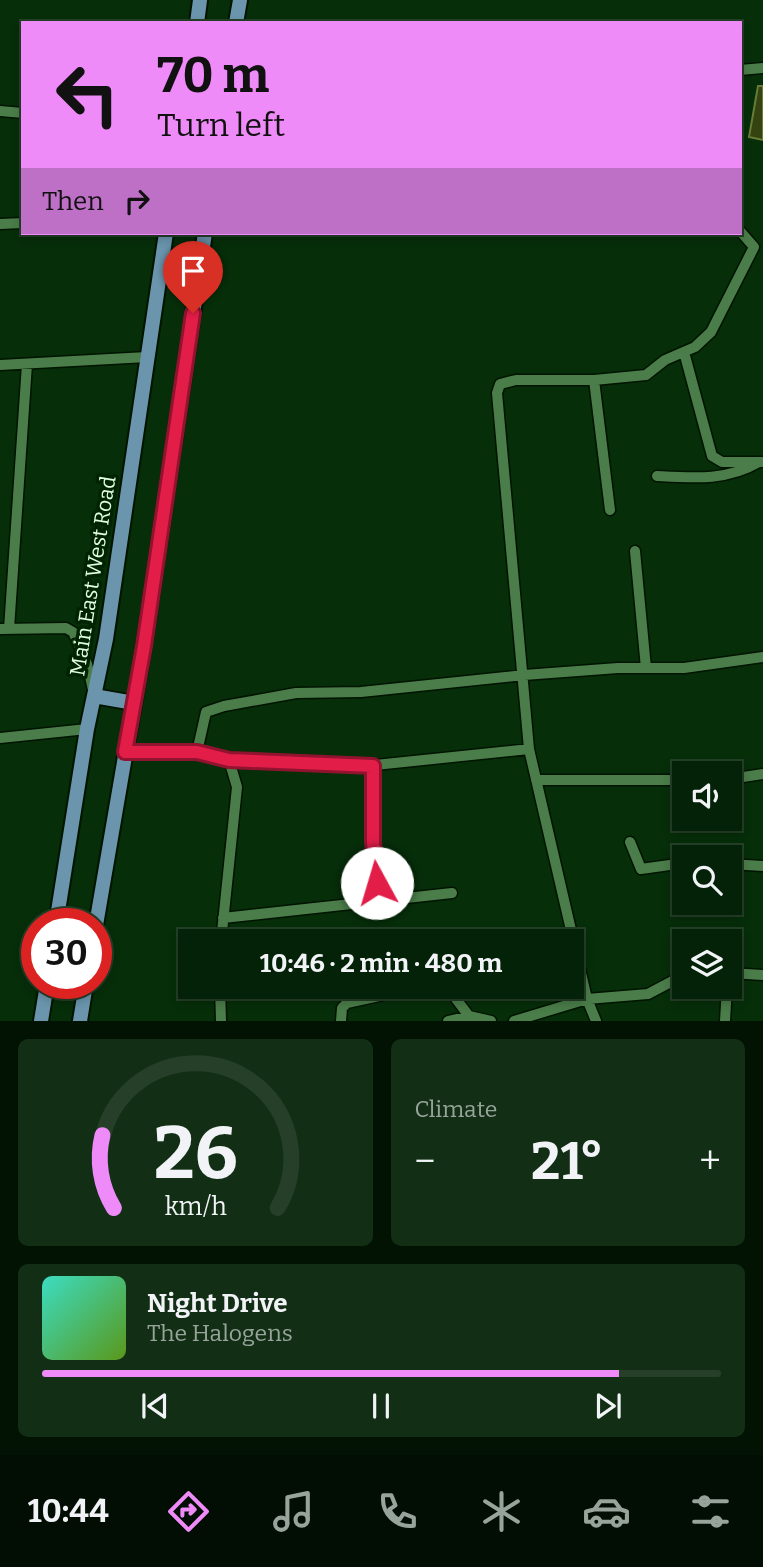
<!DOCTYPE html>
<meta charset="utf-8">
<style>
:root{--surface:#042207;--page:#122f15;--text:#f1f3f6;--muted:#97a49b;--line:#253f28;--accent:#ee8bf8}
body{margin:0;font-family:Bitter,serif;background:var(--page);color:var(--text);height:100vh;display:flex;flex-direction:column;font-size:26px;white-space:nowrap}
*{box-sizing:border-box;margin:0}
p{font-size:23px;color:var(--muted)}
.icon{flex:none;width:38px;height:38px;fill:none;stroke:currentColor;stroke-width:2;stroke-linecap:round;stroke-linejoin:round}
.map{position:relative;height:1021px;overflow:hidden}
.drawer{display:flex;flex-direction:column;gap:18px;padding:18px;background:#021304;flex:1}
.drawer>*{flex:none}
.guide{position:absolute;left:21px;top:21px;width:721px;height:214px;border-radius:0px;box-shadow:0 4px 10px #0003,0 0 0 2px var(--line);background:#ee8bf8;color:#111;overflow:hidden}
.fabs{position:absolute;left:672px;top:761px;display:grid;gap:14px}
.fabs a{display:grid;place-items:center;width:70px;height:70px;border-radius:0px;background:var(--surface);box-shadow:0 4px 10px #0003,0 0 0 2px var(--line);font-size:35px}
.speed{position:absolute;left:21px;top:908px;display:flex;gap:14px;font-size:35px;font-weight:700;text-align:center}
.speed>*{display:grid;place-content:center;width:91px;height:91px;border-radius:50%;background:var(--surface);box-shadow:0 4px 10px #0003,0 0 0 2px var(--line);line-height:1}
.speed .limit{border:10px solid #d22;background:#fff;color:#111}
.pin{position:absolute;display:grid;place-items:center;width:60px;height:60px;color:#fff;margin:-72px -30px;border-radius:50% 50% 50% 0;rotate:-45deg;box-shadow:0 0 7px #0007}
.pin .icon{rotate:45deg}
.me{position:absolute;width:77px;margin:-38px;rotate:354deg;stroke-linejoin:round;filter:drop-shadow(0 0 5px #0008)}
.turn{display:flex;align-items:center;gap:24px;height:147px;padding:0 21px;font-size:32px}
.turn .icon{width:91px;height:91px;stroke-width:2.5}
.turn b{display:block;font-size:49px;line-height:60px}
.then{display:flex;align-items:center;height:66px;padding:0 21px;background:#0003;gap:14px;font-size:26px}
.big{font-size:52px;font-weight:700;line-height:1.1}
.drawer .card{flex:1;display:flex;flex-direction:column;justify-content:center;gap:10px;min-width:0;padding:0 24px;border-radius:10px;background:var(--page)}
.drawer .dial{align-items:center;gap:0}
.dial svg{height:182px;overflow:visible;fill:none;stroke:var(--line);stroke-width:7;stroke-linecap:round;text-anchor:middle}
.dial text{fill:var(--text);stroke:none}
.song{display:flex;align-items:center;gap:21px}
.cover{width:84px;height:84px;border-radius:10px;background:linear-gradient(135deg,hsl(170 70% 55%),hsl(90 70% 35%))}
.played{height:7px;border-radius:4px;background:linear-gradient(90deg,var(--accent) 85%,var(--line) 85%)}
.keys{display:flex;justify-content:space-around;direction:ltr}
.heat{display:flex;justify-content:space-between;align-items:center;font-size:38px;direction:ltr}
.drawer .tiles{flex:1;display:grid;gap:18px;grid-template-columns:1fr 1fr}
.card:last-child{grid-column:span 2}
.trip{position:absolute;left:178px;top:929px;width:406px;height:70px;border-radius:0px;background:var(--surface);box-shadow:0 4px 10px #0003,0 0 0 2px var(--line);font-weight:700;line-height:70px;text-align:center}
.tabs{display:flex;height:112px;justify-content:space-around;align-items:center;background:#020e03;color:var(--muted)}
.tabs .icon{width:49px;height:49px}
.tabs .active{color:var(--accent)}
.tabs b{font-size:32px;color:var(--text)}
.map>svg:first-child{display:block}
.building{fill:#354310;stroke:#667c38;stroke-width:2}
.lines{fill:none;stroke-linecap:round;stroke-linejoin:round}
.minor-casing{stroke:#001400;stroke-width:13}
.primary-casing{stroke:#001400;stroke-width:18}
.minor{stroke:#4a7d49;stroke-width:10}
.primary{stroke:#6a95ad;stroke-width:14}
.route-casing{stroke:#92132f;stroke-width:18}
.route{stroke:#e11d48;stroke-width:12}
.labels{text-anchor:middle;stroke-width:7;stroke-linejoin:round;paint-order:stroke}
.street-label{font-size:21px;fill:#e2fee1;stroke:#002401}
</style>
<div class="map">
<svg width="763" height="1021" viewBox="0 0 763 1021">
<rect width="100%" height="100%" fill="#062e09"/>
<path class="building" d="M 758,86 L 763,86 L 763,140 L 749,137 Z"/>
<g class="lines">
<g class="minor-casing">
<path id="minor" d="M 740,70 L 763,68
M 0,111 L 23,113
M 0,224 L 23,223
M 740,231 L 754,247
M 684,352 L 712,456 L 722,462 L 763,462
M 0,365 L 147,357
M 594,380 L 610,510
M 657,476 C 693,478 727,481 759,462
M 635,551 L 646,668
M 0,629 L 66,628 L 73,632 L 87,664 L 93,690
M 9,629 L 27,364
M 0,738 L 87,729
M 125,752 L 197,752 L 229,760 L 356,767 L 529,749
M 197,752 L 206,712 L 224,706 L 296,693 L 361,692 L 524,675 L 618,668 L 684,668 L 763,657
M 373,766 L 373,842 L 380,903
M 730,779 L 763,774
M 536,780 L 684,780
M 630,842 L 641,869 L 684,863
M 730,864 L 763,866
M 223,918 L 452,893
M 221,942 L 237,787 L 229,760
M 730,973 L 763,975
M 220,987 L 221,1021
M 447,987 L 469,1016
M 341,1021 L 342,1008 L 347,1003 L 420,987
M 448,1021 L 469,1016 L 491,1021
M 514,1021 L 587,999 L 648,994 L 684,975
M 596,1021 L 587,999 L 529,749 L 497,393 L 500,384 L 516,380 L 594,380 L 646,375 L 665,360 L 695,347 L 711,332 L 754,247
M 725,1021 L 727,987"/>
</g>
<g class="primary-casing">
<path id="primary" d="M 197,23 L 200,0
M 236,23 L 240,0
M 94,696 L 134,703
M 56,924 L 87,729 L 106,639 L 166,233
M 96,925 L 144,646 L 205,233
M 41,1021 L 47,984
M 80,1021 L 86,984"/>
</g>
<use href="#minor" class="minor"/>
<use href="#primary" class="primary"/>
</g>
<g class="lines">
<g class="route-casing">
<path id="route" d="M 193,313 L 144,646 L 125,752 L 197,752 L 229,760 L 373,766 L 373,842 L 377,883"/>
</g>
<use href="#route" class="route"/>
</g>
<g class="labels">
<g class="street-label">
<text transform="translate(93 576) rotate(-81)" y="7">Main East West Road</text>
</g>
</g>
</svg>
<div class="fabs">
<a><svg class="icon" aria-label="sound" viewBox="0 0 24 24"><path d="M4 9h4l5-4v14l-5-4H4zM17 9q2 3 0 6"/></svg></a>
<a><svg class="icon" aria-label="search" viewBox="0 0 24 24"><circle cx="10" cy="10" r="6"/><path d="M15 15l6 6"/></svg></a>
<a><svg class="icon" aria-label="layers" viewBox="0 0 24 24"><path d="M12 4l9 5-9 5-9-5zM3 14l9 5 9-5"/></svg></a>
</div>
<div class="speed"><div class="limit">30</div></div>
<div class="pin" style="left:193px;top:313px;background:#d93025"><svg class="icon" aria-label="arrive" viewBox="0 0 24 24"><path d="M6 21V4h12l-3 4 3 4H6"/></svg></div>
<svg class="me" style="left:377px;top:883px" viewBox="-20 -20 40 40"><circle r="19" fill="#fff"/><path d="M0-13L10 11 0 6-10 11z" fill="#e11d48"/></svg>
<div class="trip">10:46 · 2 min · 480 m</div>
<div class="guide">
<div class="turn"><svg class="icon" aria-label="left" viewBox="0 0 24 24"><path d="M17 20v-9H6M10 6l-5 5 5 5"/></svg><div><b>70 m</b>Turn left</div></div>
<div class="then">Then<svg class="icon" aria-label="right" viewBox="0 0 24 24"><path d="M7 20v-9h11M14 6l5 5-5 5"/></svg></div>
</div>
</div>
<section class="drawer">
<div class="tiles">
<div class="card dial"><svg viewBox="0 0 100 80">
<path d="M14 69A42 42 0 1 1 86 69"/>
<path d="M14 69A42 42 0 0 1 9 37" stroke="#ee8bf8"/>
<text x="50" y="56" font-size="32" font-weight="700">26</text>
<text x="50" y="72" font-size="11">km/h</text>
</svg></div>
<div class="card"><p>Climate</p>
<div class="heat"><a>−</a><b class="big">21°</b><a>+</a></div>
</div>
<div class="card">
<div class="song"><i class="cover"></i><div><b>Night Drive</b><p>The Halogens</p></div></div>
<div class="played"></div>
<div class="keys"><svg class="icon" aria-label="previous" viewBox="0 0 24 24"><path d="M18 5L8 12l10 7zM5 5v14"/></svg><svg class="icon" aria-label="pause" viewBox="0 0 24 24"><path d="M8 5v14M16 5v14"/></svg><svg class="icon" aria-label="next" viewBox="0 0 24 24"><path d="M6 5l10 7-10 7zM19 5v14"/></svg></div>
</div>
</div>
</section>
<nav class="tabs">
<b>10:44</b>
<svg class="icon active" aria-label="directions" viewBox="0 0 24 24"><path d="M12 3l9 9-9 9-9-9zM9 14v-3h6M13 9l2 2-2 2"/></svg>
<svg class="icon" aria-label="music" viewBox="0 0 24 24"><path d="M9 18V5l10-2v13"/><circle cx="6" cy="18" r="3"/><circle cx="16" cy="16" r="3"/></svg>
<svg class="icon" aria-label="phone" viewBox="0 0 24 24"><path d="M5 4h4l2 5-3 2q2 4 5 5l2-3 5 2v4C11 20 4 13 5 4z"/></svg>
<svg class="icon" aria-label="climate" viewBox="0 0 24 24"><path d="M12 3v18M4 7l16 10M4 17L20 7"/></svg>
<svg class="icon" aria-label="car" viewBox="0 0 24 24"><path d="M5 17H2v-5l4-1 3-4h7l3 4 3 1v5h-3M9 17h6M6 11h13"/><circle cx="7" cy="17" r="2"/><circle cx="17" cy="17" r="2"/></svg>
<svg class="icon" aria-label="filters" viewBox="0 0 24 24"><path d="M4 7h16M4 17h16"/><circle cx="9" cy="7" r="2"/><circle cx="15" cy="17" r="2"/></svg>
</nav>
